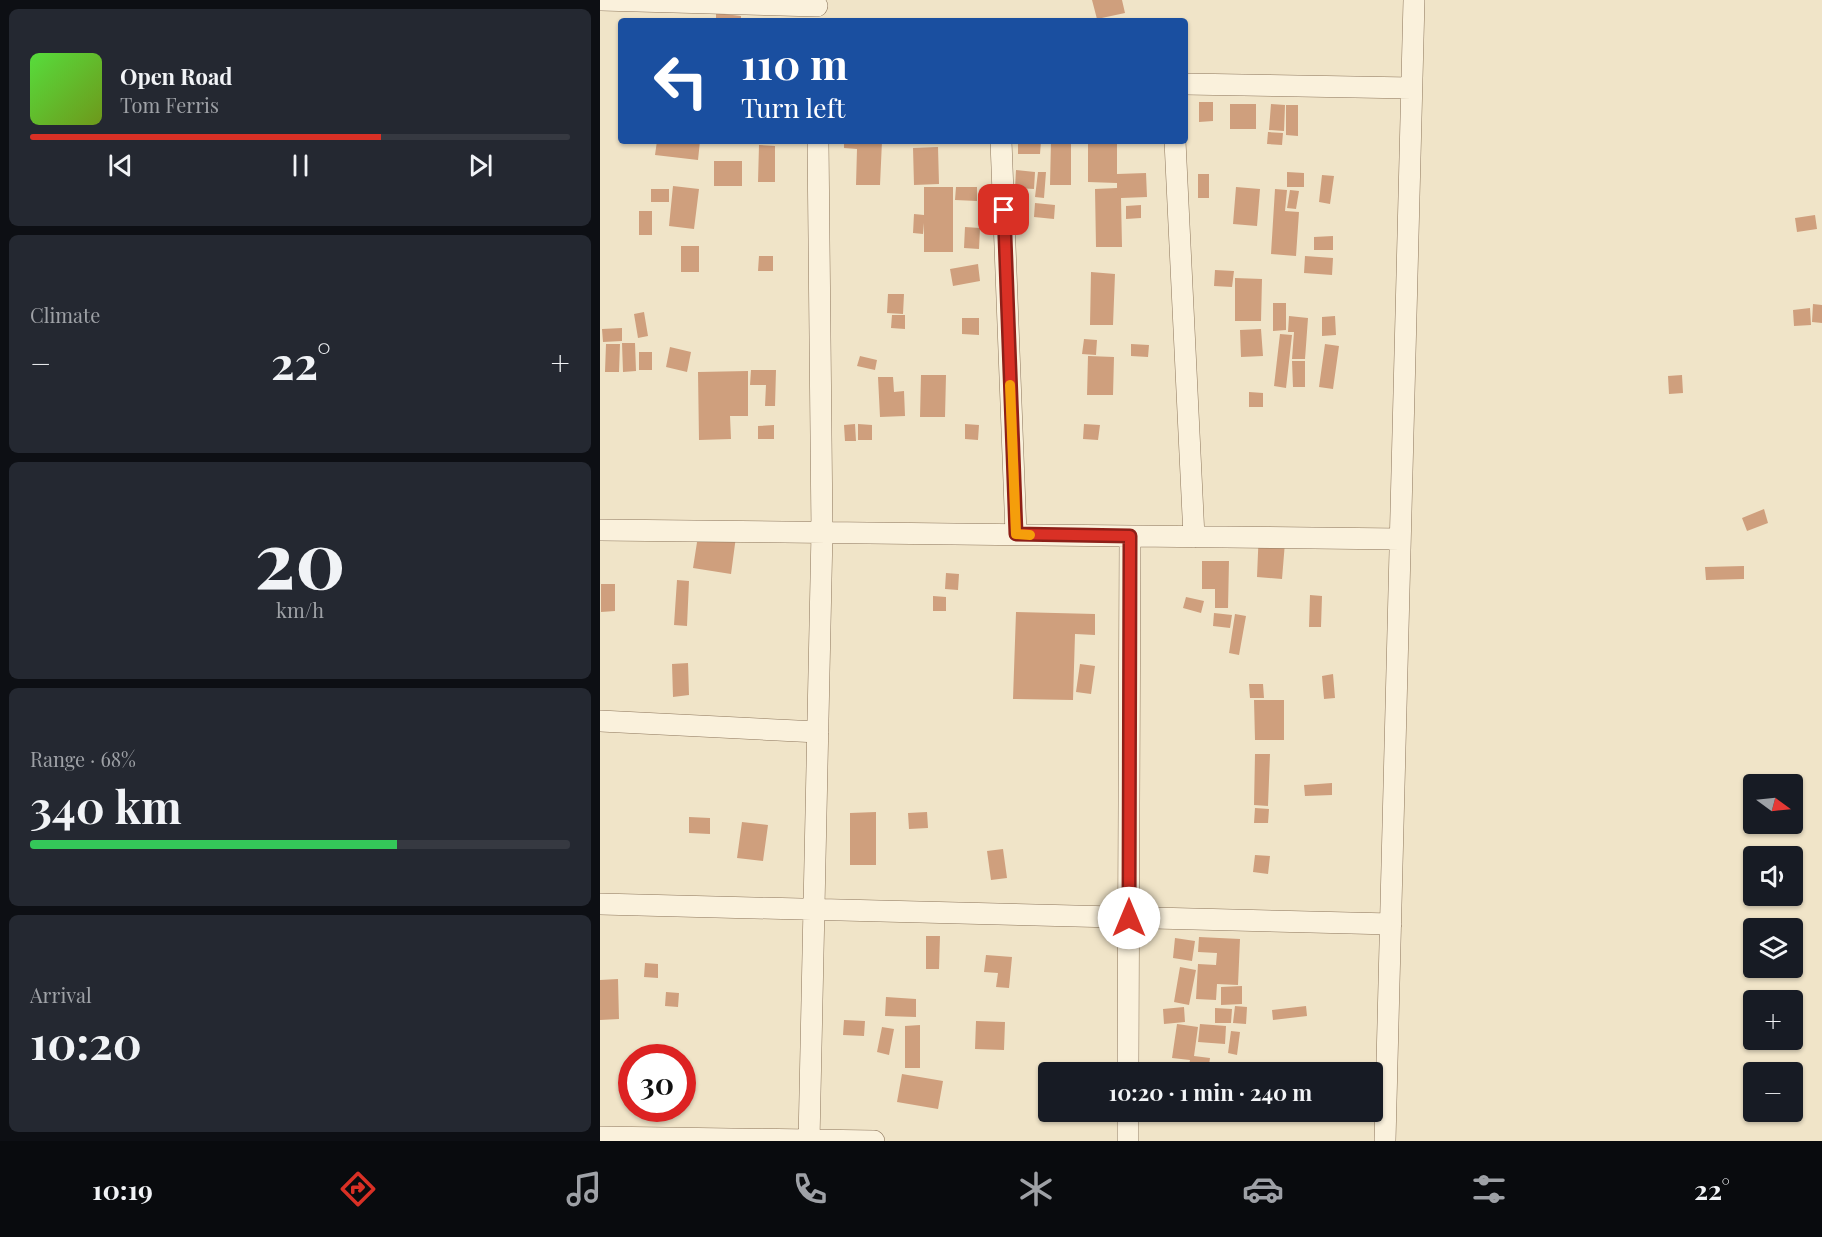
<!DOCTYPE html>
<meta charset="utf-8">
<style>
:root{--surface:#171b24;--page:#242831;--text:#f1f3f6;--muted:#9ea1a6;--line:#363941;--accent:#d93025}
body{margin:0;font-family:"Playfair Display",serif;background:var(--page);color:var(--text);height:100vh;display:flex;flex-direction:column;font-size:22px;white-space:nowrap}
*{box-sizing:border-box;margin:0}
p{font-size:20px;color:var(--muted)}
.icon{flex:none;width:33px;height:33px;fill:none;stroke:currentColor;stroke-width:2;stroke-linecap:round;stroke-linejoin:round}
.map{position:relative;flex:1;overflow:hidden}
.drawer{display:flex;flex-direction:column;gap:9px;padding:9px;background:#0d0f14;width:600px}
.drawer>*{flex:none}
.banner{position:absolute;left:18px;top:18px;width:570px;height:126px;border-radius:6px;box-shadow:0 2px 4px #0004;background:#1a4fa0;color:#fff;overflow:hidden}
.needle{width:39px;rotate:105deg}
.buttons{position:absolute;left:1143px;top:774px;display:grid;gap:12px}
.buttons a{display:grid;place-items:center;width:60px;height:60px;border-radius:6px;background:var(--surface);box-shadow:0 2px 4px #0004;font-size:30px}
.speed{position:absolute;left:18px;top:1044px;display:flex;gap:12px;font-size:30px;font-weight:700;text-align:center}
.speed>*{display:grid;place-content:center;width:78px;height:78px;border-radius:50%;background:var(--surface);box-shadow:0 2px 4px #0004;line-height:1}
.speed .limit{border:9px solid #d22;background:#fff;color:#111}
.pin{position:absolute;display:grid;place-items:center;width:51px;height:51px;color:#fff;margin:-26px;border-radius:12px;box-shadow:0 3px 9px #0006}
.me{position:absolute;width:66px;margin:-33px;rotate:0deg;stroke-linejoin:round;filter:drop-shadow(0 0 4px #0008)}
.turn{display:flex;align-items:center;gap:21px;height:126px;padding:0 24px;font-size:27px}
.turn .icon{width:78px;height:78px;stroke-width:2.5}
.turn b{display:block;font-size:42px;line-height:51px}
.big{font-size:45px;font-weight:700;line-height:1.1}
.drawer .card{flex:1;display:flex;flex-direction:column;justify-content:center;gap:9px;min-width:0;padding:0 21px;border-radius:9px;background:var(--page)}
.drawer .dial{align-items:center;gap:0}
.dial b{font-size:78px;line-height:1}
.song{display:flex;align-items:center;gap:18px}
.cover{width:72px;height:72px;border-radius:9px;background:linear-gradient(135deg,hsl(110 70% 55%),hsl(80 70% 35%))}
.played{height:6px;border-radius:3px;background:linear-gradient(90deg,var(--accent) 65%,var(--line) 65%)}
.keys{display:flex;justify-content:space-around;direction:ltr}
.heat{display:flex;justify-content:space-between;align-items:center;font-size:33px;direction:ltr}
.charge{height:9px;border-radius:4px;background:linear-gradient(90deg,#34c759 68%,var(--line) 0)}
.trip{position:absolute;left:438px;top:1062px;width:345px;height:60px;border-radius:6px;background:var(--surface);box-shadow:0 2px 4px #0004;font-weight:700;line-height:60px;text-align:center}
.tab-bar{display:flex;height:96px;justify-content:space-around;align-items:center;background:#090b0e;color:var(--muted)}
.tab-bar .icon{width:42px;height:42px}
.tab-bar .selected{color:var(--accent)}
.tab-bar b{font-size:27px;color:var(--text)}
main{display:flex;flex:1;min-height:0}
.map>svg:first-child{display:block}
.building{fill:#cf9f7d}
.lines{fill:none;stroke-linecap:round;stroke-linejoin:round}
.minor-casing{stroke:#8d765c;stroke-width:22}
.minor{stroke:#faf1dc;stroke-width:21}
.route-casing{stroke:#8d1f18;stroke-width:15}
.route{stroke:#d93025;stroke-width:10}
.slow{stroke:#f59e0b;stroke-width:10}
</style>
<main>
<section class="drawer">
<div class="card">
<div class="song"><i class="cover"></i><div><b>Open Road</b><p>Tom Ferris</p></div></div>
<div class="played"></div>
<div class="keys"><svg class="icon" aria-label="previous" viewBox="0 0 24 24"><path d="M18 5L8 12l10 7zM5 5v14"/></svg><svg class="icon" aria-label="pause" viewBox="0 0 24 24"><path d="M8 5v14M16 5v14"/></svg><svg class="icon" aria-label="next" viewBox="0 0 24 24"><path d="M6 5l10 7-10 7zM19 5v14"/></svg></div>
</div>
<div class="card"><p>Climate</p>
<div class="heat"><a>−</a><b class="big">22°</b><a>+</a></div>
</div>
<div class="card dial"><b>20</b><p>km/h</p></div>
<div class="card"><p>Range · 68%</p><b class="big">340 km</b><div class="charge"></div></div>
<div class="card"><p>Arrival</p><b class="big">10:20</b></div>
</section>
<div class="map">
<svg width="1222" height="1141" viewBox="0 0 1222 1141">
<rect width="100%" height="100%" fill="#f0e4c8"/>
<path class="building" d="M 492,0 L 522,0 L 525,13 L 497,19 Z
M 116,13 L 141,16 L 141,21 L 116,21 Z
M 599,102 L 613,102 L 613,121 L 599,122 Z
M 630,104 L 656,104 L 656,129 L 630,129 Z
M 671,104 L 685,105 L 684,131 L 669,130 Z
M 686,105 L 698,105 L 698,136 L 686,135 Z
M 668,132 L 683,133 L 682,145 L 667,144 Z
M 57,141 L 100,141 L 98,160 L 55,155 Z
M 244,141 L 282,141 L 280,185 L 256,185 L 257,149 L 244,148 Z
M 418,141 L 441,141 L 440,154 L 418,154 Z
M 451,141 L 471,141 L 471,185 L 450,185 Z
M 488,141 L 517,141 L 517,174 L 546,173 L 547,197 L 521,198 L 522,247 L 496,247 L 495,189 L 517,188 L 517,183 L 488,182 Z
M 159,145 L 175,146 L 175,182 L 158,182 Z
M 338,147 L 339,184 L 314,185 L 313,148 Z
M 114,161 L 142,161 L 142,186 L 114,186 Z
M 416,170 L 435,172 L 434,189 L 415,188 Z
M 438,172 L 446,172 L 444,198 L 435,197 Z
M 687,172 L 704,173 L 704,187 L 687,187 Z
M 598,174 L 609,174 L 609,198 L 598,198 Z
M 722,175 L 734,176 L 730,204 L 719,202 Z
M 73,186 L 99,189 L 94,229 L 69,226 Z
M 324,187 L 353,187 L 353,252 L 324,252 L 324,223 L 323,234 L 313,233 L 314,214 L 324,215 Z
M 356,187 L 377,187 L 377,201 L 355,200 Z
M 636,187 L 660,189 L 657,226 L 633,224 Z
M 51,189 L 69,189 L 69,202 L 51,202 Z
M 675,189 L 687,190 L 685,211 L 699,212 L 696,256 L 671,254 Z
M 690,190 L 699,191 L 696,209 L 687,208 Z
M 435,203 L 455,205 L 454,219 L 434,217 Z
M 541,205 L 541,218 L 526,219 L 526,206 Z
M 39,211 L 52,211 L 52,235 L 39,235 Z
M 1215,215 L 1217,229 L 1197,232 L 1195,218 Z
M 365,227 L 380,228 L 379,249 L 364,248 Z
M 733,236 L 733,250 L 714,250 L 714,237 Z
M 81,246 L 99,246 L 99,272 L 81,272 Z
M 159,256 L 173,256 L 173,271 L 158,271 Z
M 705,256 L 733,258 L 732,275 L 704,273 Z
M 378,264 L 380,281 L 353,286 L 350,269 Z
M 615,270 L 634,271 L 632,287 L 614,286 Z
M 491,272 L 515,274 L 513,325 L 490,325 Z
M 635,278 L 662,279 L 661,321 L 635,321 Z
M 288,294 L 304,294 L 303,314 L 287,313 Z
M 673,303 L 686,303 L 686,330 L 673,331 Z
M 1213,304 L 1222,305 L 1222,323 L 1212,322 Z
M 1210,308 L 1211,325 L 1194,326 L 1193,310 Z
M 44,312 L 48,336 L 38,338 L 34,314 Z
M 292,315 L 305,315 L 305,329 L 291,328 Z
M 689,316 L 708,318 L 705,359 L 692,359 L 694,332 L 688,332 Z
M 735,316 L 736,335 L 722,336 L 722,317 Z
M 362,318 L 379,318 L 379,335 L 362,334 Z
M 22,328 L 22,341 L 3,342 L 2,329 Z
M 661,329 L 663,356 L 641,357 L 640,330 Z
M 680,334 L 692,335 L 686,388 L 674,386 Z
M 484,339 L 497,340 L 496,355 L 482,354 Z
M 22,343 L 35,343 L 36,371 L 23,372 Z
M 6,344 L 20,344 L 19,372 L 5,372 Z
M 531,344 L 549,345 L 548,357 L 531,356 Z
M 725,344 L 739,346 L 733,389 L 719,387 Z
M 70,347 L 91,352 L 87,372 L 66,367 Z
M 39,352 L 52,352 L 52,370 L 39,370 Z
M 260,356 L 277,360 L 275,370 L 257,366 Z
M 488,356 L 514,357 L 513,395 L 487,395 Z
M 692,361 L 705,361 L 705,387 L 693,387 Z
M 151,370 L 176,370 L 175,406 L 165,406 L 166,385 L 150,385 Z
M 148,371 L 148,416 L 130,416 L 131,439 L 99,440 L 98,372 Z
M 321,375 L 346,375 L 345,417 L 320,417 Z
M 1082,375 L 1083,393 L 1069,394 L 1068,376 Z
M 278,377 L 293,377 L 294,392 L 304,391 L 305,416 L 280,417 Z
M 649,392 L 663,393 L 663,407 L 649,407 Z
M 255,424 L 256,441 L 245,441 L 244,425 Z
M 258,424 L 272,425 L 272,440 L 258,440 Z
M 365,424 L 379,425 L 378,440 L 365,439 Z
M 484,424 L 500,425 L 498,440 L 483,439 Z
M 174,425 L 174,439 L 158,439 L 158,426 Z
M 1164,509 L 1168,523 L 1147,531 L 1142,518 Z
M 100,523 L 137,529 L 131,574 L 93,568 Z
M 659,529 L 686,530 L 682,579 L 657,577 Z
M 602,561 L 629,561 L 628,608 L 615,608 L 615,589 L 602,589 Z
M 1144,566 L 1144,579 L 1106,580 L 1105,567 Z
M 346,573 L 359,574 L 358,590 L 345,589 Z
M 77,580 L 89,581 L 87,626 L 74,625 Z
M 1,584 L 15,584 L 15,611 L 1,612 Z
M 710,595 L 722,596 L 721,627 L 709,627 Z
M 333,596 L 346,597 L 346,611 L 333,611 Z
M 586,597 L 604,601 L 601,613 L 583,608 Z
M 416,612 L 495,614 L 495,635 L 475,634 L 473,700 L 413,699 Z
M 614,613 L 632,615 L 630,628 L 613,626 Z
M 635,614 L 646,616 L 639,655 L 629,653 Z
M 88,663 L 89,695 L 73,697 L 72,664 Z
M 480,664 L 495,666 L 491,694 L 476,692 Z
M 733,674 L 735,698 L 724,699 L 722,676 Z
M 649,684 L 663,684 L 664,698 L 650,698 Z
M 654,700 L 684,700 L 684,740 L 655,740 Z
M 655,754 L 670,754 L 668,806 L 654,805 Z
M 732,783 L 732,795 L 705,796 L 704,785 Z
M 655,808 L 669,809 L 668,823 L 654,823 Z
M 276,812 L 276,865 L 250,865 L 250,813 Z
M 327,812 L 328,828 L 309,829 L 308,813 Z
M 89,817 L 110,818 L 110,834 L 89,833 Z
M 142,822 L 168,825 L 163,861 L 137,858 Z
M 403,849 L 407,878 L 391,880 L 387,851 Z
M 655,855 L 670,856 L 668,874 L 653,872 Z
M 326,936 L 340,936 L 339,969 L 326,969 Z
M 599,937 L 640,939 L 638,985 L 617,984 L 616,1000 L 596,999 L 598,964 L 616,965 L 617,953 L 598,952 Z
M 575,938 L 595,941 L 592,961 L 573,958 Z
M 386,955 L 412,957 L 409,988 L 396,987 L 398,973 L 384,972 Z
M 45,963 L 58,964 L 58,978 L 44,977 Z
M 580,967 L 596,970 L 589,1005 L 574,1002 Z
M 18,979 L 19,1019 L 0,1020 L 0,980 Z
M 642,986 L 642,1004 L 621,1005 L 621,987 Z
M 66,992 L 79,993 L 78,1007 L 65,1006 Z
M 286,997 L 316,999 L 316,1017 L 285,1016 Z
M 635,1006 L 647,1007 L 646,1024 L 633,1023 Z
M 706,1006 L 707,1016 L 673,1020 L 672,1010 Z
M 584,1007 L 585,1022 L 564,1024 L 563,1009 Z
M 615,1008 L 632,1009 L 631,1023 L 615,1023 Z
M 244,1020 L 265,1021 L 264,1036 L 243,1035 Z
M 376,1021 L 405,1022 L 404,1050 L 375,1049 Z
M 577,1024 L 598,1027 L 594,1056 L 610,1058 L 608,1072 L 588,1072 L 590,1060 L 572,1058 Z
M 600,1024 L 626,1026 L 625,1044 L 598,1042 Z
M 320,1025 L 320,1068 L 305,1068 L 305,1026 Z
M 282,1027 L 294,1029 L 289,1055 L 277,1052 Z
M 631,1031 L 640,1032 L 637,1055 L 628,1053 Z
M 624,1062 L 644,1066 L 642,1072 L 622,1072 Z
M 302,1074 L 343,1081 L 338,1109 L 297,1102 Z
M 554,1112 L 586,1112 L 586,1120 L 553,1120 Z"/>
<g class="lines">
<g class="minor-casing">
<path id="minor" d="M 1,0 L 217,6
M 585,84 L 811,88
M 401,141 L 416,534
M 575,141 L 594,537
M 0,530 L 800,539
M 0,721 L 218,732
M 0,904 L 791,924
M 528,1072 L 530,536
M 0,1137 L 274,1141
M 209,1141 L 222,532 L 218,141
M 528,1141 L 528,1112
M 785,1141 L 814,0"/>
</g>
<use href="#minor" class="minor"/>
</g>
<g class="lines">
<g class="route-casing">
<path id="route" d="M 404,210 L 416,534 L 530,536 L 529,918"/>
</g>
<use href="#route" class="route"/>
<path class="slow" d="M 410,385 L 416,534 L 430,535"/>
</g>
</svg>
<div class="buttons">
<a><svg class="needle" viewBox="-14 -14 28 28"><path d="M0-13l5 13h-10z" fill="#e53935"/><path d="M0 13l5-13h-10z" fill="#9ea1a6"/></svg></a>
<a><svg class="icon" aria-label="sound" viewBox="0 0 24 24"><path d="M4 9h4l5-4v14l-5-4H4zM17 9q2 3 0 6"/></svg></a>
<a><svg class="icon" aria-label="layers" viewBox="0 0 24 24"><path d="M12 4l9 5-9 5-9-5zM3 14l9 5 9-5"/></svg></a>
<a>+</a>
<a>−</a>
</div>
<div class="speed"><div class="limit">30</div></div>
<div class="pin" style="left:404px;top:210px;background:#d93025"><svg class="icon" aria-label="arrive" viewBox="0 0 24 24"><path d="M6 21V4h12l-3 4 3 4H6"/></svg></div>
<svg class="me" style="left:529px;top:918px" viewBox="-20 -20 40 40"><circle r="19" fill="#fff"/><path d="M0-13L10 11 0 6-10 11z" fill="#d93025"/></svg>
<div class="trip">10:20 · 1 min · 240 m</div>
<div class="banner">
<div class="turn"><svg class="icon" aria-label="left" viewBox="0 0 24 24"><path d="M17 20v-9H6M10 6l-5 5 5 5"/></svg><div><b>110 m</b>Turn left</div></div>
</div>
</div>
</main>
<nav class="tab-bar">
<b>10:19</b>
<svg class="icon selected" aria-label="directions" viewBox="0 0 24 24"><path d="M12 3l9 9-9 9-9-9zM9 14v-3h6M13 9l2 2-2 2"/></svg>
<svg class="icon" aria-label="music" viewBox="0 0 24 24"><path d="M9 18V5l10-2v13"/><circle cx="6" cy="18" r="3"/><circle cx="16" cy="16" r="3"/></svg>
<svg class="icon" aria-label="phone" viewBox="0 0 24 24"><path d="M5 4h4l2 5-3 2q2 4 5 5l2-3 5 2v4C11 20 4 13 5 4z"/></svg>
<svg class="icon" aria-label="climate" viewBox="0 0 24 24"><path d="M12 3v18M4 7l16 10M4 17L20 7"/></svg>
<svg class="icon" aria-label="car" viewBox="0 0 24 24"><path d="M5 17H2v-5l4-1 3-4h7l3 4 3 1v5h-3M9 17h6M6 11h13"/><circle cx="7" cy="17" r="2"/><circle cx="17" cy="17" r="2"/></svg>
<svg class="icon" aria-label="filters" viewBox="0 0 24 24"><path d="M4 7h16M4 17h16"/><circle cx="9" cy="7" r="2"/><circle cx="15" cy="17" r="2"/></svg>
<b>22°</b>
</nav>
